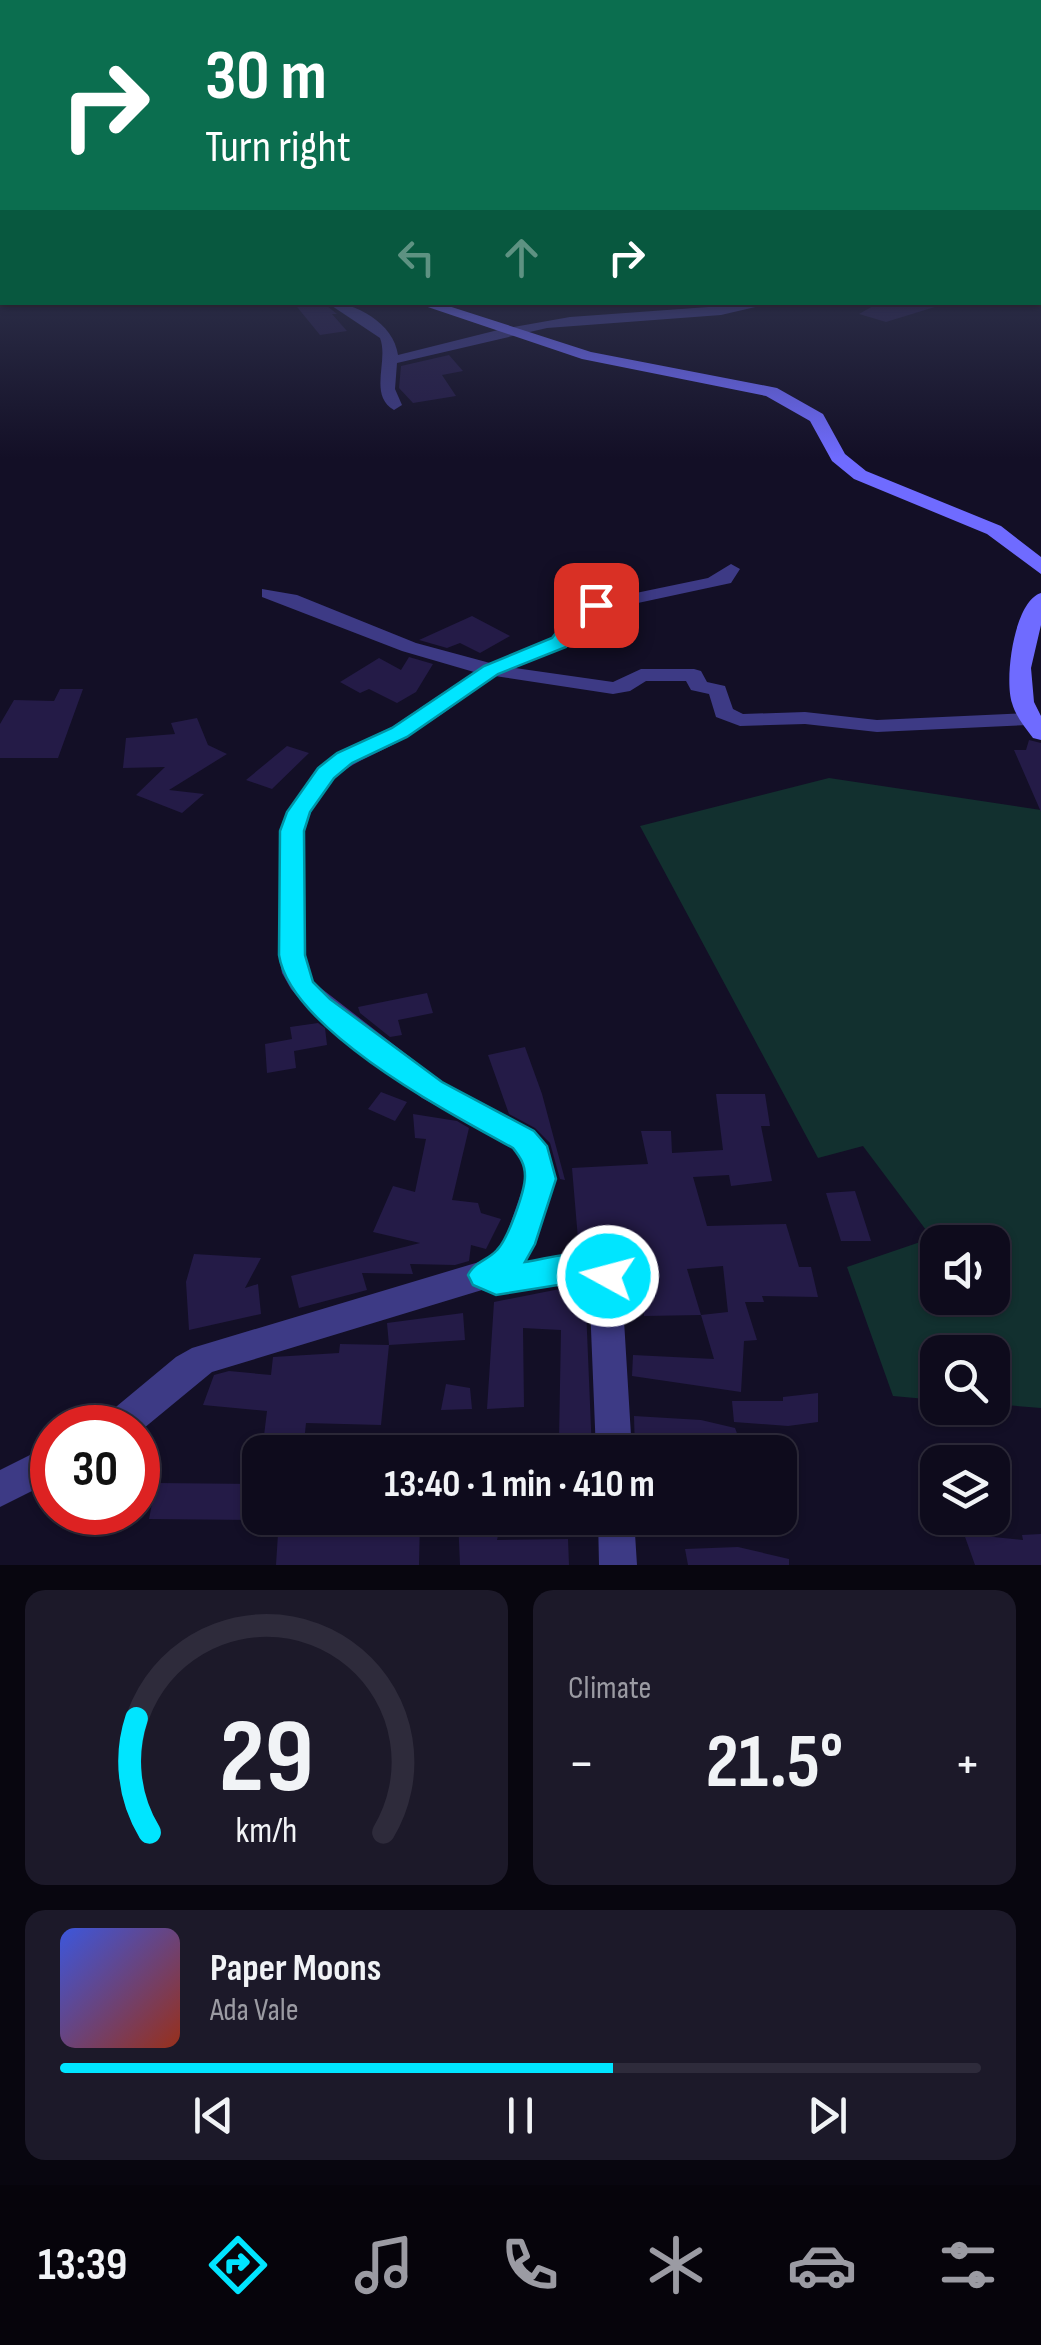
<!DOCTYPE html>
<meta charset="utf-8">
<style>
:root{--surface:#0e0b1c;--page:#1c1929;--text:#f1f3f6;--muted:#9b9ba3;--line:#2e2b3b;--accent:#00e5ff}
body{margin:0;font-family:"Sofia Sans Condensed",sans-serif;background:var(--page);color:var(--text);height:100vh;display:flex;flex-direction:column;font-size:38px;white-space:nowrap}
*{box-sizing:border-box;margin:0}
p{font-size:32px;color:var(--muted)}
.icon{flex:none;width:55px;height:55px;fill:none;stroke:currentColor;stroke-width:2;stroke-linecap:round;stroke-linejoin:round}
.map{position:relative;height:1565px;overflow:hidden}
.side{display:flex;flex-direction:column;gap:25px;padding:25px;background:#08060f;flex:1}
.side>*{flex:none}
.top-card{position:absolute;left:0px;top:0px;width:1042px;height:305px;box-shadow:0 2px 8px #0004,0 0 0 2px var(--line);background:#0b6e4f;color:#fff;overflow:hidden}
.controls{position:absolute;left:920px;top:1225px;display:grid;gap:20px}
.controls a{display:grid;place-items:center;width:90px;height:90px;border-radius:20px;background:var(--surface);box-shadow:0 2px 8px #0004,0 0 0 2px var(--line);font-size:50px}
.speed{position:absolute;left:30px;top:1405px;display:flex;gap:20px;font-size:50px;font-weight:700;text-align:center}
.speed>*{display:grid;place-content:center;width:130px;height:130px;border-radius:50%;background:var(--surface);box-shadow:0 2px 8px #0004,0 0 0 2px var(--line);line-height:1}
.speed .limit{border:15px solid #d22;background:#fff;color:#111}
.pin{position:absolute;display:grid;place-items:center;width:85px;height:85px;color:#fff;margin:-42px;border-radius:20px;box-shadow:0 5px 15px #0006}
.me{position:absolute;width:110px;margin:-55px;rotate:277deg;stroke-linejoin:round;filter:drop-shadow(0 0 8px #0008)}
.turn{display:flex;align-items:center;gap:35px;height:210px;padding:0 40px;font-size:45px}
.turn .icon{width:130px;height:130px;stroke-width:2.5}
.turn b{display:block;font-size:70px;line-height:85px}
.lanes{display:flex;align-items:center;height:95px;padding:0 40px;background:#0003;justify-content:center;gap:50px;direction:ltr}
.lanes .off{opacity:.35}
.big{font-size:75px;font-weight:700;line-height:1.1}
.side .card{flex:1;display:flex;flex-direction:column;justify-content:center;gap:15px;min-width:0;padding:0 35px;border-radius:20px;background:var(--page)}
.side .dial{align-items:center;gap:0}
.dial svg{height:260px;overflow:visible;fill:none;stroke:var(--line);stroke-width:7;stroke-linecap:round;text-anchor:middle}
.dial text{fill:var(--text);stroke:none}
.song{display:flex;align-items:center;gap:30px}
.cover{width:120px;height:120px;border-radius:15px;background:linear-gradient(135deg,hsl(230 70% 55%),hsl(10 70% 35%))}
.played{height:10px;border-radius:5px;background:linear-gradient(90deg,var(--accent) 60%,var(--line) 60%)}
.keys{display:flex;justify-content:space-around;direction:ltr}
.heat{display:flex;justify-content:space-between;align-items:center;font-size:55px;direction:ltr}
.side .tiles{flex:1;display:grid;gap:25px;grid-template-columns:1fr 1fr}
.card:last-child{grid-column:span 2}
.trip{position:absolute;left:242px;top:1435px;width:555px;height:100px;border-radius:20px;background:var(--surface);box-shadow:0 2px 8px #0004,0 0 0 2px var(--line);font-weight:700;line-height:100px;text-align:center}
.tabs{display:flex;height:160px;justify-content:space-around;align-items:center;background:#06040b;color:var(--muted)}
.tabs .icon{width:70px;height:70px}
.tabs .on{color:var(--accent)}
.tabs b{font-size:45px;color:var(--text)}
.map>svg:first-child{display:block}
.green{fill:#12302f;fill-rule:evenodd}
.building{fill:#241b47;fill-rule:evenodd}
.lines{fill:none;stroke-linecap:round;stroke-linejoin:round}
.street{fill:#3d3a85;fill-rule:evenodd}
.secondary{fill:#6f6bff;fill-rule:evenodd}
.route{fill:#00e5ff;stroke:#0095a6;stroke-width:2.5}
</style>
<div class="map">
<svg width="1041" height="1565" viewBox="0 0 1041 1565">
<rect width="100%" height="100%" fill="#130f26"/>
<path class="green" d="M 829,778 L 1041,810 L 1041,1408 L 993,1404 L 992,1352 L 938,1352 L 937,1400 L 893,1396 L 847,1267 L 932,1238 L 863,1146 L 818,1158 L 640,826 ZM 938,1242 L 992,1242 L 992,1298 L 938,1298 Z"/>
<path class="building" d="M 293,302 L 322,302 L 337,314 L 332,314 L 347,331 L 320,335 Z
M 880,302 L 938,302 L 938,306 L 886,322 L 859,314 Z
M 449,355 L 463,371 L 442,375 L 456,396 L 413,403 L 399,388 L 401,366 Z
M 472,616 L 510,636 L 480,653 L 460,643 L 447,648 L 419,640 Z
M 409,657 L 433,664 L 416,692 L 397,703 L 369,689 L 360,693 L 340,682 L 379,658 L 401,670 Z
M 60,689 L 83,689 L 58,758 L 0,758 L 0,724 L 14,700 L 54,701 Z
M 197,718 L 208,745 L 227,754 L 169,790 L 204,794 L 182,813 L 136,795 L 165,767 L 123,768 L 126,738 L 175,734 L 171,723 Z
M 1029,740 L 1041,743 L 1041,812 L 1014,750 L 1026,750 Z
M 287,746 L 309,753 L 272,789 L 246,780 Z
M 427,993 L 433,1013 L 398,1020 L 402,1035 L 390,1037 L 360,1013 L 358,1007 Z
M 318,1023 L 325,1028 L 327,1045 L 294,1051 L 296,1068 L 267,1073 L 265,1044 L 292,1039 L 290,1027 Z
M 525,1047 L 542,1094 L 565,1180 L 560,1179 L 550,1143 L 535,1128 L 509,1114 L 488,1055 Z
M 381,1092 L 407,1102 L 395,1121 L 368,1109 Z
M 716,1094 L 765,1094 L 770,1126 L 761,1126 L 772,1181 L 731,1186 L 729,1175 L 693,1177 L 707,1226 L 786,1224 L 799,1267 L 811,1267 L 818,1297 L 762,1296 L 764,1302 L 745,1302 L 757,1340 L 744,1341 L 741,1392 L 632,1376 L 633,1355 L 714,1359 L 701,1315 L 644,1316 L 643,1280 L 625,1272 L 618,1258 L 596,1248 L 573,1251 L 578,1239 L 572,1168 L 648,1164 L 641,1131 L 671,1131 L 672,1153 L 723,1150 ZM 723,1266 L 728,1312 L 701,1315 L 687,1269 Z
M 413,1114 L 457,1121 L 469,1128 L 452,1200 L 478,1203 L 481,1213 L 501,1219 L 486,1249 L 471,1245 L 469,1261 L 455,1265 L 410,1264 L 413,1274 L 362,1273 L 367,1290 L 299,1308 L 291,1276 L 420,1243 L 373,1232 L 393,1186 L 415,1192 L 426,1139 L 415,1138 Z
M 855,1191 L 871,1241 L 841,1241 L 826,1193 Z
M 194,1254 L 261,1258 L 245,1288 L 258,1284 L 261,1314 L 189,1330 L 186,1282 Z
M 585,1284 L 592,1452 L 412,1452 L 411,1444 L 475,1433 L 559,1439 L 561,1330 L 523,1328 L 524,1407 L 487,1409 L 494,1302 Z
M 463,1313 L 465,1340 L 389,1345 L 387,1323 Z
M 340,1344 L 389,1345 L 381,1425 L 306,1423 L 303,1452 L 262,1452 L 267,1411 L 203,1405 L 214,1375 L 229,1371 L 271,1375 L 273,1357 L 339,1353 Z
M 446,1384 L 470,1388 L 472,1409 L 441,1410 Z
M 818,1393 L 818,1422 L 788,1426 L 734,1422 L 732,1401 L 783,1401 L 783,1397 Z
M 634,1416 L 701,1420 L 735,1428 L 744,1452 L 635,1452 Z
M 156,1483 L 260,1484 L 260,1520 L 149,1519 Z
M 458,1518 L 502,1518 L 497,1540 L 568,1539 L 569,1565 L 460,1565 Z
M 420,1520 L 419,1565 L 276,1565 L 278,1534 L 360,1528 L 360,1521 Z
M 964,1534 L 1023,1540 L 1022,1535 L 1041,1534 L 1041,1565 L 975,1565 Z
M 738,1547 L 789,1559 L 789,1565 L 688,1565 L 685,1549 Z"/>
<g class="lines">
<path class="street" d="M 0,252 L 2,252 L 2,260 L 0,260 Z
M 0,299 L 2,302 L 58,302 L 52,306 L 0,307 Z
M 326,302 C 355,302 394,323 398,355 L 502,329 L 570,317 L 777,302 L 721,315 L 547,328 L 397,363 L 395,389 L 402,405 L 394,410 C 368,395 389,361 380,338 Z
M 731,564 L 740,569 L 731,583 L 596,612 L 566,647 L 515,668 L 613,682 L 641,669 L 694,669 L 701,671 L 707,682 L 725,686 L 733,709 L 743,714 L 805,712 L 877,720 L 1028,713 L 1039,719 L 1028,725 L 877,732 L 805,724 L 740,726 L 716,717 L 709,694 L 691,690 L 686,681 L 646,681 L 630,691 L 613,694 L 495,676 C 467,696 439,717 410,735 C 358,767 327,762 304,831 L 305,955 L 313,982 L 442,1082 L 533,1131 L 547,1146 L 556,1179 L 535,1244 L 525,1262 L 594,1251 L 616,1261 L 621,1271 L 632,1452 L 596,1452 L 589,1280 L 496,1295 L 482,1290 L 212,1372 L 138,1433 L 138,1428 L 100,1428 L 105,1416 L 176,1357 L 192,1348 L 479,1262 L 496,1253 L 505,1239 L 526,1179 L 522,1159 L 513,1147 L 422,1098 L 312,1013 L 291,989 L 282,973 L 279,955 L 280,831 L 291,806 L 318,768 L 336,753 L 392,727 L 474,672 L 402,651 L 262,597 L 262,589 L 297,595 L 416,643 L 490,663 L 552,639 L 583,604 L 708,578 Z
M 52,1444 L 52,1481 L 0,1507 L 0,1470 Z
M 598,1518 L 634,1518 L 637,1565 L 599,1565 Z"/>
<path class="secondary" d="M 0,276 L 2,276 L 2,284 L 0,284 Z
M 413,302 L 436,302 L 591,352 L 777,388 L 823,414 L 845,454 L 866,471 L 1001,526 L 1041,557 L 1041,574 L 987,534 L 854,479 L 832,461 L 810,421 L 766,396 L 582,359 Z
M 1041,593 L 1041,625 L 1031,668 L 1034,702 L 1041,716 L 1041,740 L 1033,738 C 1025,727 1016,717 1012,703 C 1004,679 1014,601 1041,593 Z"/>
</g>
<linearGradient id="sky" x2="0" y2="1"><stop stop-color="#0a0815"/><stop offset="0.52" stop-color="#333752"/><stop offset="1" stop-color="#333752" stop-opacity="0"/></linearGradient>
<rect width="1041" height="459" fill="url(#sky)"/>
<path class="route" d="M 596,599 L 605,605 L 588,618 L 566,647 L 498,674 L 407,737 L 352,763 L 334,778 L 310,812 L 304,831 L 305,955 L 313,982 L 330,999 L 442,1082 L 534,1131 L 547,1146 L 556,1179 L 535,1244 L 525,1262 C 558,1257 606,1238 624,1276 L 619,1286 L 608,1290 L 589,1280 L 496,1295 L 473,1285 L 468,1275 C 475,1261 487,1261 497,1250 C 508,1239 525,1191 525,1176 C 525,1164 520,1157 513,1148 C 449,1113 290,1029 279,955 L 280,831 L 287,812 L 318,768 L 337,753 L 392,728 L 484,666 L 552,638 L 574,610 Z"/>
</svg>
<div class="controls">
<a><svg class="icon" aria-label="sound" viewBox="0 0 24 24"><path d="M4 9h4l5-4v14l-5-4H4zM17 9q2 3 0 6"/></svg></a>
<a><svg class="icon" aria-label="search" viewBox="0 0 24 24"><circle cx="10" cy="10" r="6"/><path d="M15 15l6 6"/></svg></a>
<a><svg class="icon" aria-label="layers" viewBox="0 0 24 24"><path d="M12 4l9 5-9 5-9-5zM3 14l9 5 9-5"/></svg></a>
</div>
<div class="speed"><div class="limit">30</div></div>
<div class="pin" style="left:596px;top:605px;background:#d93025"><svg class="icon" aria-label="arrive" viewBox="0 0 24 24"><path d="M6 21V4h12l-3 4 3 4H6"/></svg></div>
<svg class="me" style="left:608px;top:1276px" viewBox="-20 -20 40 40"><circle r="17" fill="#00e5ff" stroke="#fff" stroke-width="3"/><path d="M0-11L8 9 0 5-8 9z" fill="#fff"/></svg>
<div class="trip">13:40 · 1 min · 410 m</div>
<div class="top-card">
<div class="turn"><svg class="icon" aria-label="right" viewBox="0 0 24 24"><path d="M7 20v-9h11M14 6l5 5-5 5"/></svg><div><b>30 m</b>Turn right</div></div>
<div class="lanes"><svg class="icon off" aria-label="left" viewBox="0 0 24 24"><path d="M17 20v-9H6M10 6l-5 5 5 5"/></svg><svg class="icon off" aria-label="ahead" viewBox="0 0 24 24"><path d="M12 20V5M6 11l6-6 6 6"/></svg><svg class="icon" aria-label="right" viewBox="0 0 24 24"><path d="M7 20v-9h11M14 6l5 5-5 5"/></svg></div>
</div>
</div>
<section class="side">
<div class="tiles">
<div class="card dial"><svg viewBox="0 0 100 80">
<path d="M14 69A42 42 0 1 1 86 69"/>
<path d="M14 69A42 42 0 0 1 10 34" stroke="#00e5ff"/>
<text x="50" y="56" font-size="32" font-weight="700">29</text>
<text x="50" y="72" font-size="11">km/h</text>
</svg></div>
<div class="card"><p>Climate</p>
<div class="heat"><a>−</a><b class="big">21.5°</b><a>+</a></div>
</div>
<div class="card">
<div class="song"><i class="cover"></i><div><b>Paper Moons</b><p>Ada Vale</p></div></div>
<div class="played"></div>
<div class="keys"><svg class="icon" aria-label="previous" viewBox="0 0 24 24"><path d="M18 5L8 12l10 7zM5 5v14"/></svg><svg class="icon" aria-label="pause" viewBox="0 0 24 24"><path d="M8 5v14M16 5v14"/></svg><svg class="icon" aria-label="next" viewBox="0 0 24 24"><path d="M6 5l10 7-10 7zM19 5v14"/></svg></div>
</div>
</div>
</section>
<nav class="tabs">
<b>13:39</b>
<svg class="icon on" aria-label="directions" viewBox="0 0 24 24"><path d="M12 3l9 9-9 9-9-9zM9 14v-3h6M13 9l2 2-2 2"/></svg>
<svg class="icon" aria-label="music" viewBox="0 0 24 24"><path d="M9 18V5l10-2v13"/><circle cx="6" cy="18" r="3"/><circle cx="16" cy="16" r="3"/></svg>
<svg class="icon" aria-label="phone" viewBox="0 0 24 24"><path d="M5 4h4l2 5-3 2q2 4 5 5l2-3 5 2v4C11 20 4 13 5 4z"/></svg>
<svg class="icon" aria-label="climate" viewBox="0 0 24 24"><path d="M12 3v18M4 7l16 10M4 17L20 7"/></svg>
<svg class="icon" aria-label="car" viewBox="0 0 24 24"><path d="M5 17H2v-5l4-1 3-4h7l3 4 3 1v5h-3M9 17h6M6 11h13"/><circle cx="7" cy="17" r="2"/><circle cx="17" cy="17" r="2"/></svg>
<svg class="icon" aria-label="filters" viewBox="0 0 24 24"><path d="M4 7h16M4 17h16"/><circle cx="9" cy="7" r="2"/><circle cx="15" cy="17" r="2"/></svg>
</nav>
